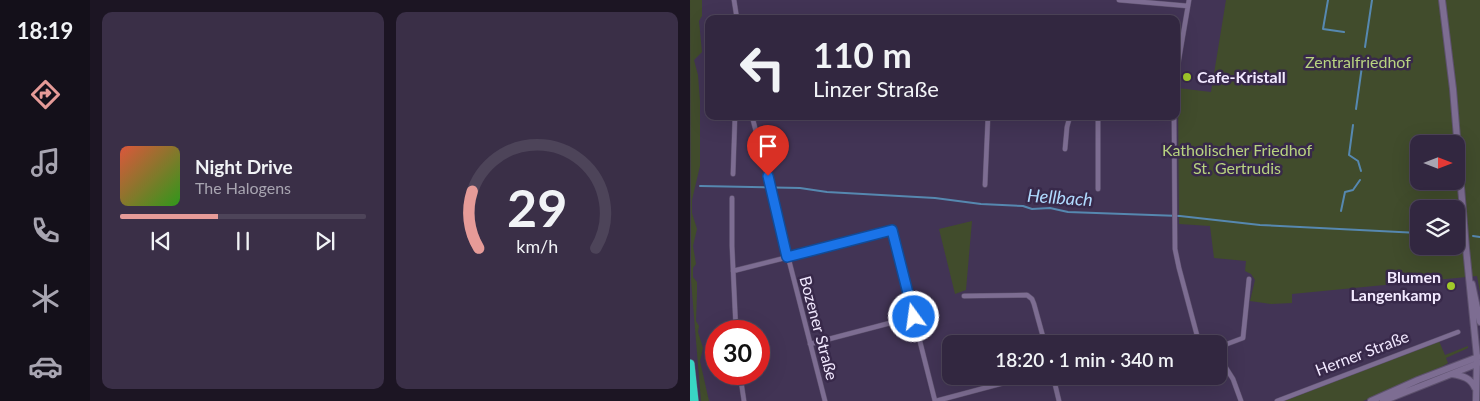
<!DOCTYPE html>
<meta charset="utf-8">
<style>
:root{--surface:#322740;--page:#3a2f47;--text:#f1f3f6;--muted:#a8a5b1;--line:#4d4459;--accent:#e69b98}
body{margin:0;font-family:Lato,sans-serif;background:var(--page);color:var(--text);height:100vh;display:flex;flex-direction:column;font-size:19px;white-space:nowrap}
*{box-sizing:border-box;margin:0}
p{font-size:16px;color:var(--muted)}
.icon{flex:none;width:28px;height:28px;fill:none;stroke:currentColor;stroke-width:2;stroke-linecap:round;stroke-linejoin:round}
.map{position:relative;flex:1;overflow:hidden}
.drawer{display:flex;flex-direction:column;gap:12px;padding:12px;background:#1c1523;width:600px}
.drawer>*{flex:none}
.top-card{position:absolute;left:15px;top:15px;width:475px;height:105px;border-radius:10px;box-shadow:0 5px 20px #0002,0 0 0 1px var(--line);background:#322740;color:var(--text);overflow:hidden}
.needle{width:32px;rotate:90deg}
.controls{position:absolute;left:720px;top:135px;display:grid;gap:10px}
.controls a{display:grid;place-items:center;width:55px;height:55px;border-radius:10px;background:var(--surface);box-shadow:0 5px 20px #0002,0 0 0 1px var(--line);font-size:25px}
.speed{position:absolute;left:15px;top:320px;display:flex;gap:10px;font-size:25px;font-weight:700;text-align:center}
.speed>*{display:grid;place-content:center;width:65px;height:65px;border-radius:50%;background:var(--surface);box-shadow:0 5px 20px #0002,0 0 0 1px var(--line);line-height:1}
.speed .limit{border:8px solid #d22;background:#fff;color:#111}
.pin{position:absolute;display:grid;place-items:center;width:42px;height:42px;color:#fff;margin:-51px -21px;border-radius:50% 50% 50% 0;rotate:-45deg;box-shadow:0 0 5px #0007}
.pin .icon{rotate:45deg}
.me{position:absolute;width:55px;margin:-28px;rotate:346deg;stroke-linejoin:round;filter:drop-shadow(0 0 4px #0008)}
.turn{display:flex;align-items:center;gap:18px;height:105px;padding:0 25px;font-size:22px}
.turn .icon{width:65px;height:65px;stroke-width:2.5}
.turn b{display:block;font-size:35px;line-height:42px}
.drawer .card{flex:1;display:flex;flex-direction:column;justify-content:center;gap:8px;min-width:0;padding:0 18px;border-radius:10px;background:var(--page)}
.drawer .dial{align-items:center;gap:0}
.dial svg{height:130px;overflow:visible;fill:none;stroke:var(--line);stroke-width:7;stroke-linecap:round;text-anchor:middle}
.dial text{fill:var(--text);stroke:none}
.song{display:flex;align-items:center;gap:15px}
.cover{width:60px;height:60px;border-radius:8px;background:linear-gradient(135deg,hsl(10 70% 55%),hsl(110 70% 35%))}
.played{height:5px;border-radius:2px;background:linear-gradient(90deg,var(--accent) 40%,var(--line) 40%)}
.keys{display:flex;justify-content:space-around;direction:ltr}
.drawer .tiles{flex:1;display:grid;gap:12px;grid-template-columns:repeat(2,1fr)}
.trip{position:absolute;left:252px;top:335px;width:285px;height:50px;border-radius:10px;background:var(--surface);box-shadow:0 5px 20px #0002,0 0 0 1px var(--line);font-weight:600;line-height:50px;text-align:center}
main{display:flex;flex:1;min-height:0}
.tab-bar{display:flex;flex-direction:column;width:90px;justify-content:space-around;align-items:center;background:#14101a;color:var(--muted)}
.tab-bar .icon{width:35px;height:35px}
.tab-bar .active{color:var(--accent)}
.tab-bar b{font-size:22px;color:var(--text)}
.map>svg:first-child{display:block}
.green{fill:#414c2c;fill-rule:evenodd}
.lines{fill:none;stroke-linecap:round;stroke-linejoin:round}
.stream{stroke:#5688b0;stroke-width:2}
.street-casing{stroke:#5d516d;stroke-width:5.5}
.secondary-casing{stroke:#5d516d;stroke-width:8}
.highway-casing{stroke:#5d516d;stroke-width:10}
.street{stroke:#7d6d92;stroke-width:4.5}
.secondary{stroke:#7d6d92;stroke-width:6}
.highway{stroke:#39d6c4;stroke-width:9}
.route-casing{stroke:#114b97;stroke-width:12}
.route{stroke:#1a73e8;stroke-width:9}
.poi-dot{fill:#a1c92a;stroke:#38294a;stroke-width:2}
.labels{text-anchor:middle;stroke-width:5;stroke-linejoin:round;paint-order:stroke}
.park-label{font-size:16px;fill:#b8d380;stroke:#38294a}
.poi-label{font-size:16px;font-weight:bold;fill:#f2e9ff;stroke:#38294a;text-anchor:start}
.street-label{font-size:16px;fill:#f2e9ff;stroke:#38294a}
.water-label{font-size:18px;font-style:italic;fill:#b0dbff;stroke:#38294a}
</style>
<main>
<nav class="tab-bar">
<b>18:19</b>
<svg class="icon active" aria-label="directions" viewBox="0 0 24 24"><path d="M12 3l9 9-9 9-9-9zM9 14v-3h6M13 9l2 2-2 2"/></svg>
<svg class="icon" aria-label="music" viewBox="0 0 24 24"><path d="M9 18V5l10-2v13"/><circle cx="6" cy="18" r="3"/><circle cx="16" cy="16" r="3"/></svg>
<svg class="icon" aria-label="phone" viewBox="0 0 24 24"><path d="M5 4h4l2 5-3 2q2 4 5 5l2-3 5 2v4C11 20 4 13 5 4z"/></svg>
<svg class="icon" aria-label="climate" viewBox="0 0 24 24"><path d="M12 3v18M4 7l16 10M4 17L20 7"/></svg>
<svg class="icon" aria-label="car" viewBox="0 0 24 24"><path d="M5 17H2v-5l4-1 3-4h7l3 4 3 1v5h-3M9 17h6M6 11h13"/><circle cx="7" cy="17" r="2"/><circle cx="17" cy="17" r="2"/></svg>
</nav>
<section class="drawer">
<div class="tiles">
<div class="card">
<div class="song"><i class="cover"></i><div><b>Night Drive</b><p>The Halogens</p></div></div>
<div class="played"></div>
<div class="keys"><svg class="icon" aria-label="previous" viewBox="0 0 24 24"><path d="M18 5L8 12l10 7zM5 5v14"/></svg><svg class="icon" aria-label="pause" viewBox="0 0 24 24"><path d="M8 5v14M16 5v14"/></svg><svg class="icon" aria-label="next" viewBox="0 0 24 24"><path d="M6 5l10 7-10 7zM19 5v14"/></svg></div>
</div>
<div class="card dial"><svg viewBox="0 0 100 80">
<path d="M14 69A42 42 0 1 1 86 69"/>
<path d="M14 69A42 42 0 0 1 10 34" stroke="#e69b98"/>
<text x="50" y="56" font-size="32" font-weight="700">29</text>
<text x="50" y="72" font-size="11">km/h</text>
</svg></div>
</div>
</section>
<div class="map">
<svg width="790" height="401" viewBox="0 0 790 401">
<rect width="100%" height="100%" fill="#423455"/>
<path class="green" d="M 0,0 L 12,0 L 12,16 L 9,21 L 12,52 L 4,60 L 8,75 L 10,101 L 10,166 L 2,200 L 2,213 L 7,229 L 3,246 L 6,264 L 3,268 L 3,277 L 7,282 L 7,292 L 6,321 L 9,326 L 8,332 L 13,348 L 10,361 L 19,401 L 11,401 L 1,280 Z
M 536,0 L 790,0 L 790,292 L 787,276 L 602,294 L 602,303 L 581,304 L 560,301 L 565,280 L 561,274 L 555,271 L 556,261 L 524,258 L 520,226 L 489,224 L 488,88 L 521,92 ZM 729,144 L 766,144 L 766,181 L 729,181 ZM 729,209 L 766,209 L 766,246 L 729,246 Z
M 282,221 L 276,290 L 265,294 L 249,229 Z
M 749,341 L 755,355 L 778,346 L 778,348 L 756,358 L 758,363 L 745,371 L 673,401 L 594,401 Z"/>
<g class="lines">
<path class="stream" d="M 638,0 L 633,29 L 654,32
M 675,47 L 682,0
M 666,109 L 673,59
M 663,125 L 659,155 L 668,161 L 671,171
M 10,186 L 110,188 L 137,192 L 245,198 L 291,204 L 333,206 L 342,209 L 360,208 L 378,212 L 490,216 L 570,225 L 729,233
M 651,211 L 655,192 L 663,190 L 670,180
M 766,235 L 767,235
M 783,236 L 790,237"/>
<g class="street-casing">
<path id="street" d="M 44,0 L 47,19
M 429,0 L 498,6
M 486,76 L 499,0
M 62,116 L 135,401
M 408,116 L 408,189
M 484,116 L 485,249 L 489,268 L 508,339 L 516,344
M 375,149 L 377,127 L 380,116
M 43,174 L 45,116
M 295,185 L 298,116
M 42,198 L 42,246 L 46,331
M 43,271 L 202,231 L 245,401
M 274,296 L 337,295 L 342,299 L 344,304 L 355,344
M 120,344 L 223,317
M 469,344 L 499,337 L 508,339
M 529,347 L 553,338 L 559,279
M 529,357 L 543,379 L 551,401
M 50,374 L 54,401
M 363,376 L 369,401
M 246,401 L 340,376
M 587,401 L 768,332"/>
</g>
<g class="secondary-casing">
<path id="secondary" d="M 752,0 L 763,89 L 776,248 L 787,357 L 786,401
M 782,284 L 790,322
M 762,374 C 773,376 781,378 785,388
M 681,401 L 728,380 L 788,357
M 693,401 L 789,363"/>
</g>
<g class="highway-casing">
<path id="highway" d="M 0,364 L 4,401"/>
</g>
<use href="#street" class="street"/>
<use href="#secondary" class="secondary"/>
<use href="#highway" class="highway"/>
</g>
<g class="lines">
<g class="route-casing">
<path id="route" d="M 78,176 L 97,257 L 202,230 L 224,317"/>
</g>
<use href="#route" class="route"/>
</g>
<g class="poi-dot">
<circle cx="497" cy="77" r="5"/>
<circle cx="761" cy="286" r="5"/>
</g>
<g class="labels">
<g class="park-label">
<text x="668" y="68">Zentralfriedhof</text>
<text x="547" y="156">Katholischer Friedhof<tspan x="547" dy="18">St. Gertrudis</tspan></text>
</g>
<g class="poi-label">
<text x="507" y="83">Cafe-Kristall</text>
<text x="751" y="283" text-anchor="end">Blumen<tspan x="751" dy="18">Langenkamp</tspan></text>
</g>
<g class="street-label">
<text transform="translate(129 328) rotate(75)" y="6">Bozener Straße</text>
<text transform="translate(672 353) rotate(-21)" y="6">Herner Straße</text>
</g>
<g class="water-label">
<text transform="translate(370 198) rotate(4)" y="6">Hellbach</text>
</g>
</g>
</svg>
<div class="controls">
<a><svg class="needle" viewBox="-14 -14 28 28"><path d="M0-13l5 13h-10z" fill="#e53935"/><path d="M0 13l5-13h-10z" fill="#a8a5b1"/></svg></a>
<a><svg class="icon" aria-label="layers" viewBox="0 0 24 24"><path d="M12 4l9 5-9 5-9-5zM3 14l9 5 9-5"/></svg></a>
</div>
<div class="speed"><div class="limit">30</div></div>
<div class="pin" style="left:78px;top:176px;background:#d93025"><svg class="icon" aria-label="arrive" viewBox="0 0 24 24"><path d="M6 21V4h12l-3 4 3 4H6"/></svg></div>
<svg class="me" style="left:224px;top:317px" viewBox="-20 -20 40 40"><circle r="17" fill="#1a73e8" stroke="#fff" stroke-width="3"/><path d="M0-11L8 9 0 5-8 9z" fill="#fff"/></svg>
<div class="trip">18:20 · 1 min · 340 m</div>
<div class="top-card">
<div class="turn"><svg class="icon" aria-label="left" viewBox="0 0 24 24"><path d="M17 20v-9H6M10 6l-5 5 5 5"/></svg><div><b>110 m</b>Linzer Straße</div></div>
</div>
</div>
</main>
